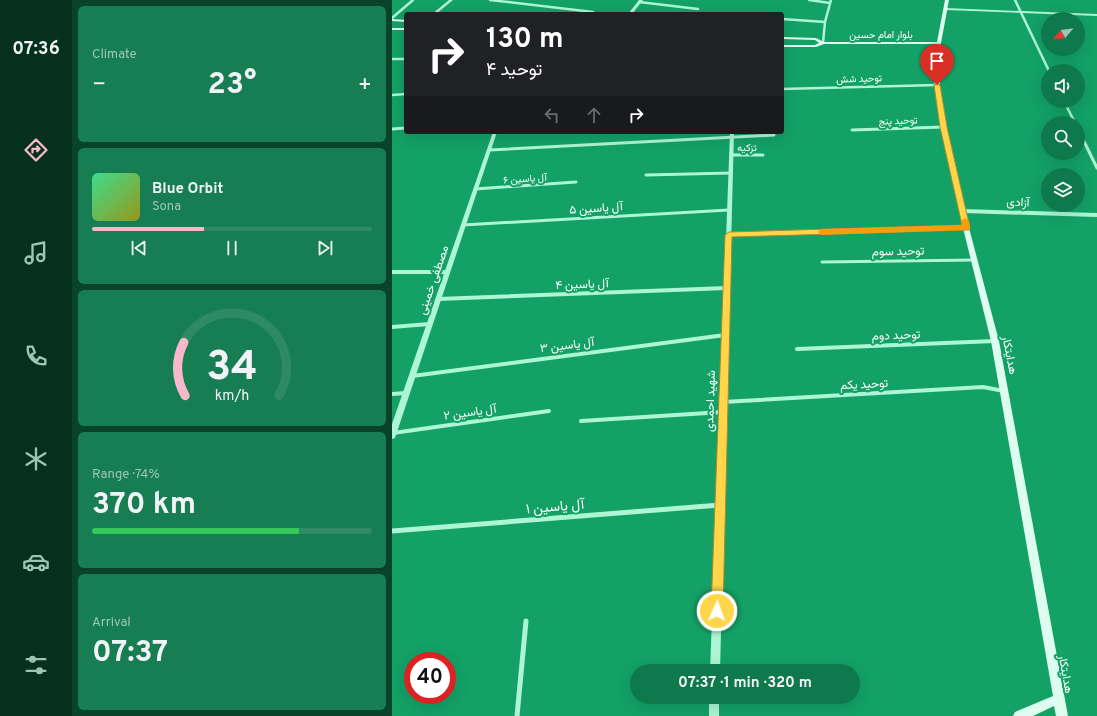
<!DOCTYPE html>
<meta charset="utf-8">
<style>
:root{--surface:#0e794c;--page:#177e53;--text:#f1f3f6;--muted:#9bc5b5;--line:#2e8a64;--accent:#f7b8cb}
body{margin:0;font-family:Overpass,Vazirmatn,sans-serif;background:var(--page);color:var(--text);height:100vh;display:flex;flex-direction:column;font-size:15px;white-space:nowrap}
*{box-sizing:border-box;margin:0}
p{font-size:13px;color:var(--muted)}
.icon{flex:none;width:22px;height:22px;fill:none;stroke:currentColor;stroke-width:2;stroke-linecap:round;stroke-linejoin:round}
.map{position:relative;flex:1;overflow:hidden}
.panel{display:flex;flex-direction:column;gap:6px;padding:6px;background:#08432a;width:320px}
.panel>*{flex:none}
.banner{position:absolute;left:12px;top:12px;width:380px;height:122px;border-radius:4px;box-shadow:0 4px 16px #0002;background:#202124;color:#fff;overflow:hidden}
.needle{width:26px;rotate:241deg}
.tools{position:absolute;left:649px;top:12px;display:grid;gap:8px}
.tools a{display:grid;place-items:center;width:44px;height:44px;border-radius:50%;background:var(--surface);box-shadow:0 4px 16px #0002;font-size:20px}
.speed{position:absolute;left:12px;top:652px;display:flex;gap:8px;font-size:20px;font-weight:700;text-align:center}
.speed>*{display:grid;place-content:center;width:52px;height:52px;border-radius:50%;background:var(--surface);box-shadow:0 4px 16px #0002;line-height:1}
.speed .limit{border:6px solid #d22;background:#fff;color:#111}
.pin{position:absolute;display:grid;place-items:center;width:34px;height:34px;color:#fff;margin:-41px -17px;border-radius:50% 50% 50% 0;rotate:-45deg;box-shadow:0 0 4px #0007}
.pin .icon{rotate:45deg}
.me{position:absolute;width:44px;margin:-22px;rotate:2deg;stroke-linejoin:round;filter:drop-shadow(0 0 3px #0008)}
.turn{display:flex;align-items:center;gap:14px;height:84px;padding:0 16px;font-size:18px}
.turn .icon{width:52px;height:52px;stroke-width:2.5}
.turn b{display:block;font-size:28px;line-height:34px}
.lanes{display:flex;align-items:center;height:38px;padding:0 16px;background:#0003;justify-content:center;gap:20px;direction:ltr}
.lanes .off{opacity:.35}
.big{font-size:30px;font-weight:700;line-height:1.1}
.panel .tile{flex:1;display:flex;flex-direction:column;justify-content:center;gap:6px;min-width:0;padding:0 14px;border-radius:6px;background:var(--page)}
.panel .dial{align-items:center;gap:0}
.dial svg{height:104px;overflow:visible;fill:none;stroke:var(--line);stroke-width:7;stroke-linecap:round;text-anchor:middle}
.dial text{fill:var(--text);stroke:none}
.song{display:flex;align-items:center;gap:12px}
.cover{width:48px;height:48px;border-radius:6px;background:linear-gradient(135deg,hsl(150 70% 55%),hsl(60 70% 35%))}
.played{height:4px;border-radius:2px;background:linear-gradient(90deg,var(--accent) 40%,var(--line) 40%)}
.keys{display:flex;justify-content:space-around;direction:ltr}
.heat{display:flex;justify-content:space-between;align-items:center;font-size:22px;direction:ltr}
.charge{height:6px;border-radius:3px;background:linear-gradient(90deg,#34c759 74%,var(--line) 0)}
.trip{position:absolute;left:238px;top:664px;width:230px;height:40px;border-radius:20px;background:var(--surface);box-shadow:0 4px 16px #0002;font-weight:700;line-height:40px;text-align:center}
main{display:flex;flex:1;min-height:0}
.tabs{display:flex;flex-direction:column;width:72px;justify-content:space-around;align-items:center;background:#06301e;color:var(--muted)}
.tabs .icon{width:28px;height:28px}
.tabs .selected{color:var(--accent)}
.tabs b{font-size:18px;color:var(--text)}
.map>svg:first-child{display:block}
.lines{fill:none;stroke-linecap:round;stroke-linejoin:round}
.minor-far3{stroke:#acf5d5;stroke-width:2.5}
.minor-far2{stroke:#acf5d5;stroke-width:3}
.minor-far1{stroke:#acf5d5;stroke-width:4}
.minor{stroke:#acf5d5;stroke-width:5}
.tertiary{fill:#acf5d5;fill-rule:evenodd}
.secondary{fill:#ddfdf0;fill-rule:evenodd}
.route{fill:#ffd54a;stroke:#a68a30}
.slow{fill:#f59e0b}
.labels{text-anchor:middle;stroke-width:4;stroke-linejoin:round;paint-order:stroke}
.far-street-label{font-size:10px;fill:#fff;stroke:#13a166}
.street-label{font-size:12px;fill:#fff;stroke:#13a166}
.near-street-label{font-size:14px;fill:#fff;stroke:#13a166}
</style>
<main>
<nav class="tabs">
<b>07:36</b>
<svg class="icon selected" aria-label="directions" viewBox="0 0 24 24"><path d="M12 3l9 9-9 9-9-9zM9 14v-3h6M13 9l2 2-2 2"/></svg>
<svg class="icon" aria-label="music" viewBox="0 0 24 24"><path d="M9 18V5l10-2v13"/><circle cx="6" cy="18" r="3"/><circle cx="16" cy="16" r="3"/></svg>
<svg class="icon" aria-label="phone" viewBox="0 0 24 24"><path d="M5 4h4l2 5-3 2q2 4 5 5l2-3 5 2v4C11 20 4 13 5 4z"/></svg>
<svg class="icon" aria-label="climate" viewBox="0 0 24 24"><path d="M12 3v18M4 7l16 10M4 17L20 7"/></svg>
<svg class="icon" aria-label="car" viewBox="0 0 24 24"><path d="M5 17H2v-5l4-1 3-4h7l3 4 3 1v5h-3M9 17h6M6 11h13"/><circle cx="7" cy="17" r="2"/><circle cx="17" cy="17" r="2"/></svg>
<svg class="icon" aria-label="filters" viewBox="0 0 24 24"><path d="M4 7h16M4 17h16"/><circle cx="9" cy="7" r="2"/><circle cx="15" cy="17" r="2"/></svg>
</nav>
<section class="panel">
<div class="tile"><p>Climate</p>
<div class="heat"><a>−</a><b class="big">23°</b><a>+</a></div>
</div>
<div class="tile">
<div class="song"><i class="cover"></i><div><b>Blue Orbit</b><p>Sona</p></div></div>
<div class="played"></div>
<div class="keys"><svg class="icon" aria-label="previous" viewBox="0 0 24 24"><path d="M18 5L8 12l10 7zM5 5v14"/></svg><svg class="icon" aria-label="pause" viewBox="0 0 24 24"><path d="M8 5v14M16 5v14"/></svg><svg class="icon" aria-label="next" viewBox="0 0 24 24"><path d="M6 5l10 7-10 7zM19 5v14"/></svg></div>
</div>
<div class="tile dial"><svg viewBox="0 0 100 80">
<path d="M14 69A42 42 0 1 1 86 69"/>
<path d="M14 69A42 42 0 0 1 13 28" stroke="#f7b8cb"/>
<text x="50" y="56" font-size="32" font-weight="700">34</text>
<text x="50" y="72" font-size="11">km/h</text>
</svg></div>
<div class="tile"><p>Range · 74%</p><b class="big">370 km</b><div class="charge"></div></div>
<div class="tile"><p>Arrival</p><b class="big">07:37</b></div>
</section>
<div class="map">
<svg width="705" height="716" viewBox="0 0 705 716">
<rect width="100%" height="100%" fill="#13a166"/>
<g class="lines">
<path class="minor-far3" d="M 98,0 L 201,12
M 417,0 L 438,3
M 623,0 L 657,71
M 247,2 L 306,9
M 0,18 L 21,0
M 390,19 L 433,22
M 431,43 L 433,22 L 439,0
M 0,59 L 14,59
M 390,89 L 545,85
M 0,95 L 14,94
M 672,101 L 681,119"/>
<path class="minor-far2" d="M 680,118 L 683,123
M 0,129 L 14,128
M 686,129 L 705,168
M 460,130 L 552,127
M 97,150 L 382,135
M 339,155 L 371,155
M 254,175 L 339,173
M 83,189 L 184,182
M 71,225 L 337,210
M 337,235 L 574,228
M 430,262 L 583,260"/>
<path class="minor-far1" d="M 0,272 L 55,272
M 46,299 L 335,288
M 0,327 L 37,324
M 405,349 L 603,341
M 20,376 L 333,335
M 0,394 L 14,393
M 331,402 L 591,387 L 612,391
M 189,421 L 331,412
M 1,433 L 157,411"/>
<path class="minor" d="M 0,531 L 328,505
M 125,716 L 134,621"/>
<path class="tertiary" d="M 57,0 L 61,0 L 44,14 L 40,14 Z
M 247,0 L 251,0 L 240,14 L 236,14 Z
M 553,8 L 705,14 L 705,16 L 554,10 L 553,10 Z
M 101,132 L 105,132 L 3,438 L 0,439 L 0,424 Z
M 338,132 L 342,132 L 328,671 L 318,671 Z
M 571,209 L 705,213 L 705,217 L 571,213 L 568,211 Z
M 317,697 L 327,697 L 327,716 L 317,716 Z"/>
<path class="secondary" d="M 553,0 L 557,0 L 549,43 L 548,85 L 555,127 L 577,228 L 607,341 L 676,716 L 664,716 L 662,706 L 641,716 L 621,716 L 623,712 L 661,696 L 599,341 L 571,228 L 549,127 L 542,85 L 545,44 L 432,44 L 424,47 L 390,47 L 390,45 L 423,45 L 427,43 L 423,40 L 390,39 L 390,37 L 424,38 L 432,42 L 545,42 Z
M 0,19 L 14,20 L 14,22 L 0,21 Z
M 0,28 L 14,28 L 14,30 L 0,30 Z"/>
</g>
<path class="route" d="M 545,83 L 548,85 L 555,127 L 578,228 L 577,230 L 340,237 L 331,611 L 329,615 L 325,617 L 321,615 L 319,611 L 333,235 L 337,232 L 570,225 L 548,127 L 542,85 Z"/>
<path class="slow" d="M 573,218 L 577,221 L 578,228 L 574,230 L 429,235 L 426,232 L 429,229 L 570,225 L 569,221 Z"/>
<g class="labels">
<g class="far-street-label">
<text x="489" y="38">بلوار امام حسین</text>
<text transform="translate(467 78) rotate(-2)" y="4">توحید شش</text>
<text transform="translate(506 120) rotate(-2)" y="4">توحید پنج</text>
<text transform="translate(355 147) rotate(-1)" y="4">تزکیه</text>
<text transform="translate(133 178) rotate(-4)" y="4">آل یاسین ۶</text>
</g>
<g class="street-label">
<text transform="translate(626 202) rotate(2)" y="4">آزادی</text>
<text transform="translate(204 208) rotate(-4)" y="4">آل یاسین ۵</text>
<text transform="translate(506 251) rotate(-1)" y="4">توحید سوم</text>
<text transform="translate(41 280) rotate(-71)" y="4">مصطفی خمینی</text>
<text transform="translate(190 284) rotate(-2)" y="4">آل یاسین ۴</text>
<text transform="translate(504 335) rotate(-2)" y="4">توحید دوم</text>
<text transform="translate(175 345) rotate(-7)" y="4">آل یاسین ۳</text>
<text transform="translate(618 355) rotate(79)" y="4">هدایتکار</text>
<text transform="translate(472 384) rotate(-3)" y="4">توحید یکم</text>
<text transform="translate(318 401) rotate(-88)" y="4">شهید احمدی</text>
<text transform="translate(78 412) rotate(-8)" y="4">آل یاسین ۲</text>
<text transform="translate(674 674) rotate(80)" y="4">هدایتکار</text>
</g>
<g class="near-street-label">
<text transform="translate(163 506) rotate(-5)" y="5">آل یاسین ۱</text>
</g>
</g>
</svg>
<div class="tools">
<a><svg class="needle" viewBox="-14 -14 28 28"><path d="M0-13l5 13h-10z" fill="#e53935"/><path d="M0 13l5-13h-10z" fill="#9bc5b5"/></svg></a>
<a><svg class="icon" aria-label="sound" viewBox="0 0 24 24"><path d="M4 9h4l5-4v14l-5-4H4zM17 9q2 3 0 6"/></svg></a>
<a><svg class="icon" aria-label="search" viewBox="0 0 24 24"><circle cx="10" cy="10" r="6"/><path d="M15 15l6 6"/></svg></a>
<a><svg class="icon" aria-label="layers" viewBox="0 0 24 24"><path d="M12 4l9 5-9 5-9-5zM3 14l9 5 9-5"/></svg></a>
</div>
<div class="speed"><div class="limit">40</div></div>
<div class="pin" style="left:545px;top:85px;background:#d93025"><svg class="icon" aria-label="arrive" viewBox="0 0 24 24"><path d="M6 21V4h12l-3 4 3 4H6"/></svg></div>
<svg class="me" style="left:325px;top:611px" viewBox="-20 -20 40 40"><circle r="17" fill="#ffd54a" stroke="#fff" stroke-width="3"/><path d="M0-11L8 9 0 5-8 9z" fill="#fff"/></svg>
<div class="trip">07:37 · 1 min · 320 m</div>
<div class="banner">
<div class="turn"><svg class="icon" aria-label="right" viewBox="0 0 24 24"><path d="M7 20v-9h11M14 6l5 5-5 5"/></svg><div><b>130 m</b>توحید ۴</div></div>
<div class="lanes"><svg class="icon off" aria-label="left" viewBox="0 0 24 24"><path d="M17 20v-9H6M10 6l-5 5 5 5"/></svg><svg class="icon off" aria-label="ahead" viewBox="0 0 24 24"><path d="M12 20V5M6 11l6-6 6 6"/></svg><svg class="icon" aria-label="right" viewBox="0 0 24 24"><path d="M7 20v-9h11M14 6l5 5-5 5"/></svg></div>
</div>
</div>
</main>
